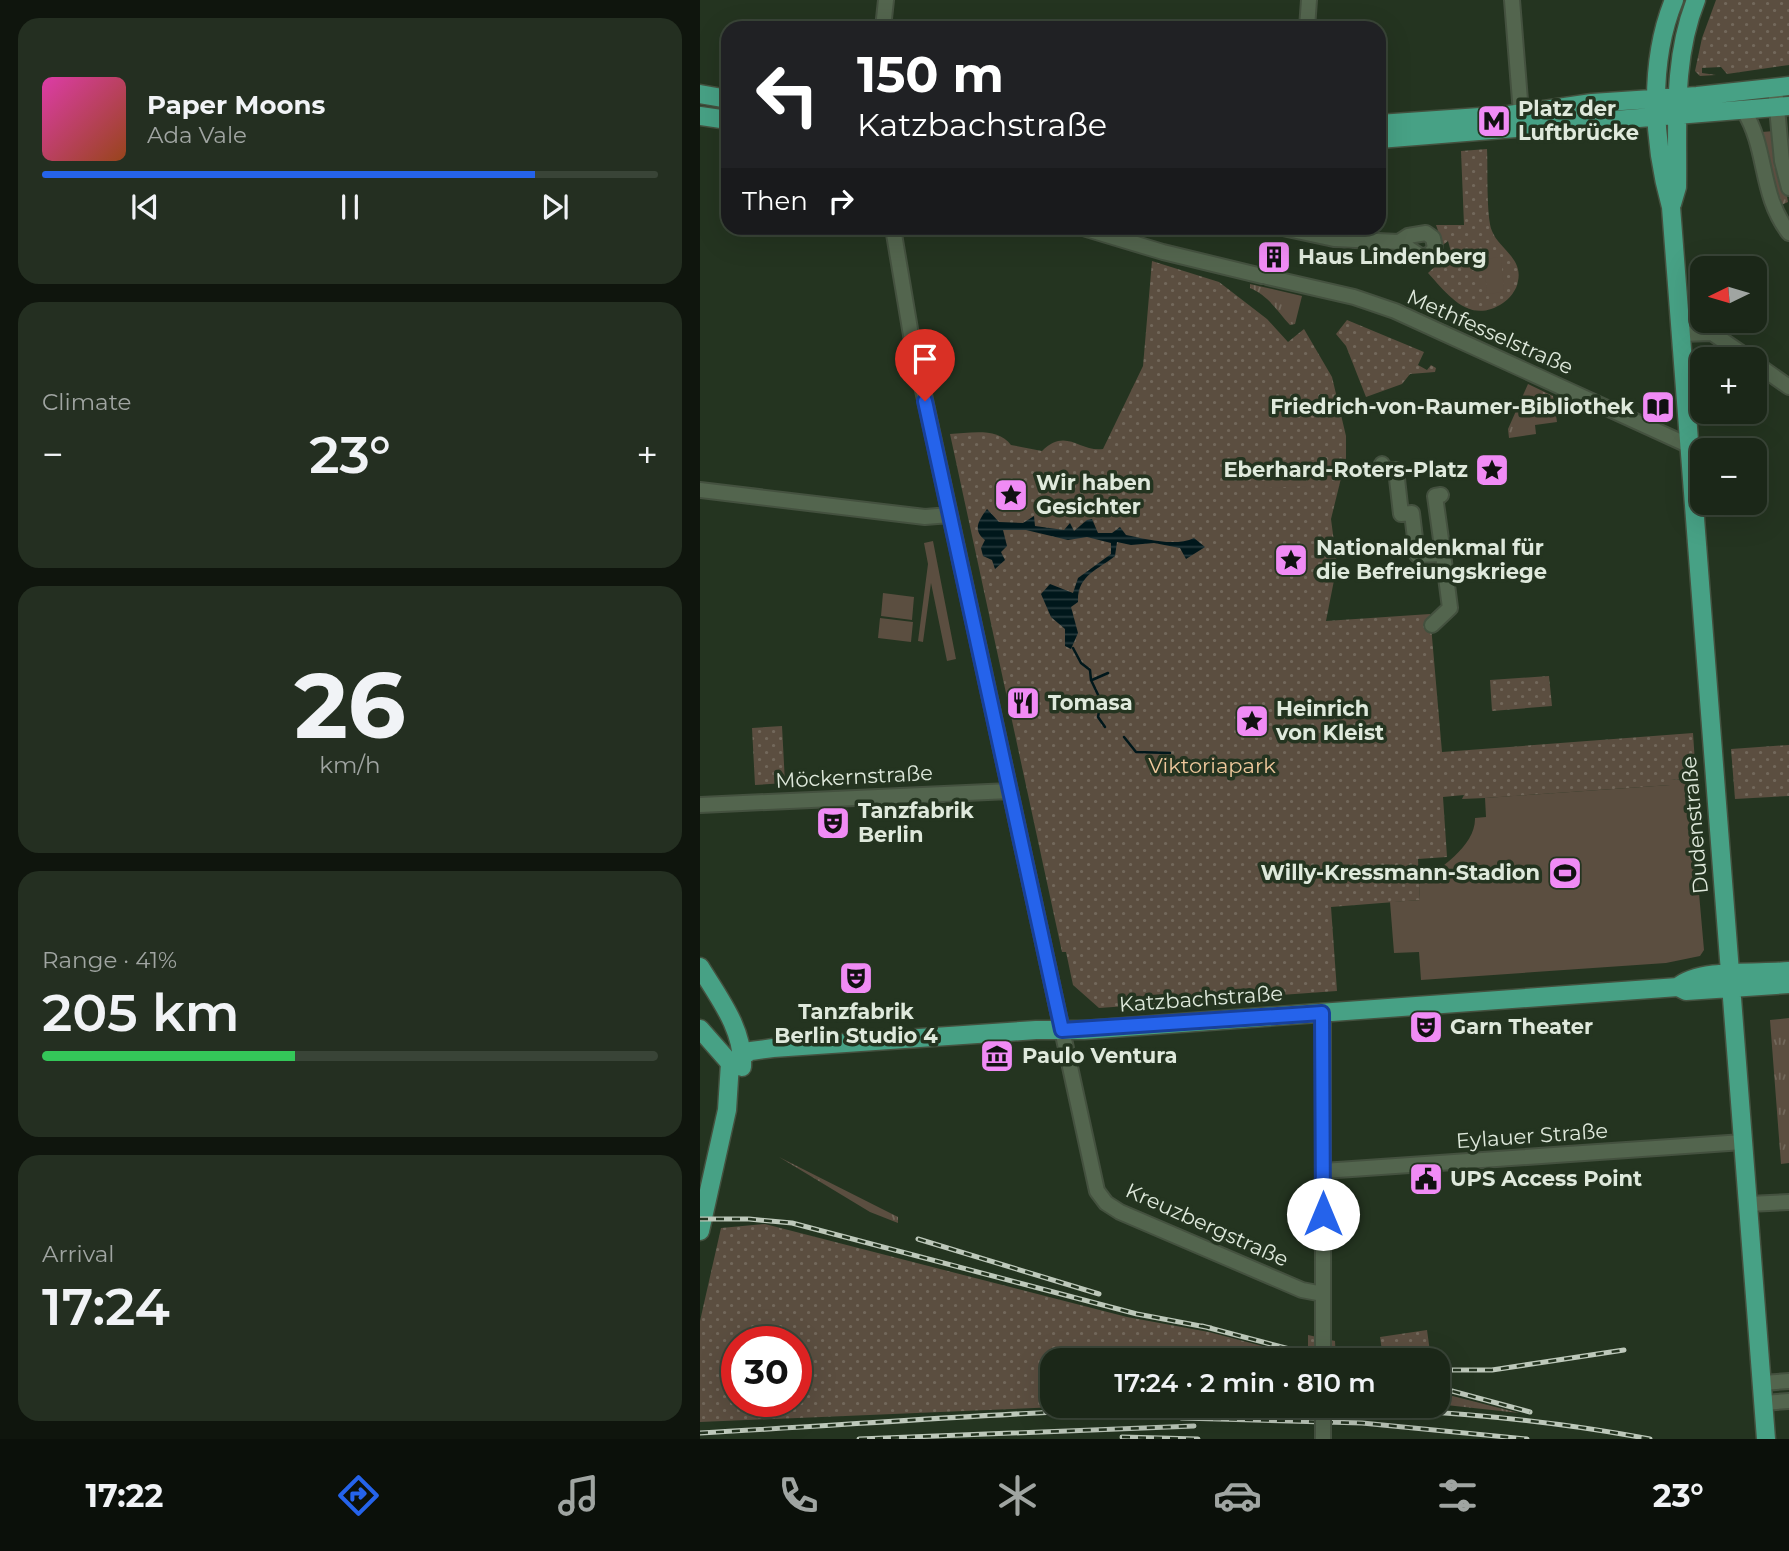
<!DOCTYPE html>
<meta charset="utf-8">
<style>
:root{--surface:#1b2718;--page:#242f21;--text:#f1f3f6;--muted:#a0a5a2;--line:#394437;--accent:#2563eb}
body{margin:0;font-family:Montserrat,sans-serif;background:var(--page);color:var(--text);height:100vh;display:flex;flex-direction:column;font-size:26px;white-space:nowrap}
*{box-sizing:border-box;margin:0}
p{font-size:23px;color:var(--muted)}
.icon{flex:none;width:38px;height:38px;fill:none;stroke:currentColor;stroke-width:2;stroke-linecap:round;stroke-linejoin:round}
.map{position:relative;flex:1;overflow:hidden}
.sheet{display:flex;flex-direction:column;gap:18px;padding:18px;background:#0f150d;width:700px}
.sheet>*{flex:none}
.hud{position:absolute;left:21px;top:21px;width:665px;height:214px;border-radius:21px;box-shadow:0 7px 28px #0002,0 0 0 2px var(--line);background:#202124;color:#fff;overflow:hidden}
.needle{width:46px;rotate:265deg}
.buttons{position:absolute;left:990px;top:256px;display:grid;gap:14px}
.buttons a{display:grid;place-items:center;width:77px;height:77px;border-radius:14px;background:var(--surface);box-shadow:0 7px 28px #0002,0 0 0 2px var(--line);font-size:35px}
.speed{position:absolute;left:21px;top:1326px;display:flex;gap:14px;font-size:35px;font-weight:700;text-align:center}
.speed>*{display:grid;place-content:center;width:91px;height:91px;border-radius:50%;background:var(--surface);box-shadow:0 7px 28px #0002,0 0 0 2px var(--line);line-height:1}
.speed .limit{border:10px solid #d22;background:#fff;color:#111}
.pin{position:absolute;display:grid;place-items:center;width:60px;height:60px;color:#fff;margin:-72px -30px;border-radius:50% 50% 50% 0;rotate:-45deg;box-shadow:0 0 7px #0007}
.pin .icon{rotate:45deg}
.me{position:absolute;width:77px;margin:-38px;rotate:0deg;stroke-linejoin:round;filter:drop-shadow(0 0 5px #0008)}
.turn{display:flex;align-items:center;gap:24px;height:147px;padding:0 21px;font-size:32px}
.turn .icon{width:91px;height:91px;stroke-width:2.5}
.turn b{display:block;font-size:49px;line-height:60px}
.then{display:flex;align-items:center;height:66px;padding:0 21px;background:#0003;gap:14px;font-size:26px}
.big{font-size:52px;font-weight:600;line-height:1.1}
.sheet .tile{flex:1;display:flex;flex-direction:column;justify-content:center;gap:10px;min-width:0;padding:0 24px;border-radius:21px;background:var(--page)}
.sheet .dial{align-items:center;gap:0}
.dial b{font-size:91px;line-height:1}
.song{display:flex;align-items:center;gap:21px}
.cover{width:84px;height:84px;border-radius:10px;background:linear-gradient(135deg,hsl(320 70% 55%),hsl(20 70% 35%))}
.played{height:7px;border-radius:4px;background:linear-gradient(90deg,var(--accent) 80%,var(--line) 80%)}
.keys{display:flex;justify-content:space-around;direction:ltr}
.heat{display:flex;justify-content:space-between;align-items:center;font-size:38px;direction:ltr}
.charge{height:10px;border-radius:5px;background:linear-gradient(90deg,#34c759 41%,var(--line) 0)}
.trip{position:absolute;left:340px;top:1348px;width:410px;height:70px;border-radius:21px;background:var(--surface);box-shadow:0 7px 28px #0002,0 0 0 2px var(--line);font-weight:600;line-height:70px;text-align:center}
.tabs{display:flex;height:112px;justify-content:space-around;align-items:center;background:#0b100a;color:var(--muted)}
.tabs .icon{width:49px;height:49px}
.tabs .on{color:var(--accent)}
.tabs b{font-size:32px;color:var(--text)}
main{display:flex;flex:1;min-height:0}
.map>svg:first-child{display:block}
.grass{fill:url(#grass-tufts)}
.park{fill:url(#park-dots);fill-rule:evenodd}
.pitch{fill:#5b4e40}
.water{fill:url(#water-rules)}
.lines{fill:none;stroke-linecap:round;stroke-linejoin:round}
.stream{stroke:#00171b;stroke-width:2.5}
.minor-casing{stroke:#44513f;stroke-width:18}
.major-casing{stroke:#44513f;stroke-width:21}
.minor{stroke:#53654e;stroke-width:14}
.major{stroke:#47a185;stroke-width:18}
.rail-casing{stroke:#bdc8ba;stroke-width:5}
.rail{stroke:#243420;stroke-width:2.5;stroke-dasharray:8;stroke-linecap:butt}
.minor-bridge-casing{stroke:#44513f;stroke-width:18;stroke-linecap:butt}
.minor-bridge{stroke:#53654e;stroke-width:14}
.route-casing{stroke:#184099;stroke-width:18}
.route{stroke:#2563eb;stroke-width:12}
.labels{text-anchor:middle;stroke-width:7;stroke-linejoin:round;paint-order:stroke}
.poi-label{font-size:21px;font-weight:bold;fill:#dfe9dc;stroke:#243420;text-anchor:start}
.street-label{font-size:21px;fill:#dfe9dc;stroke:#243420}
.park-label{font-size:21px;fill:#efc89c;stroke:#243420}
</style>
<main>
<section class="sheet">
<div class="tile">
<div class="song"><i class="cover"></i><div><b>Paper Moons</b><p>Ada Vale</p></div></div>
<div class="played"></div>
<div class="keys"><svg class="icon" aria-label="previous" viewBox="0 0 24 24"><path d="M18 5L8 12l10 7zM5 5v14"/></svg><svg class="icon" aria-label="pause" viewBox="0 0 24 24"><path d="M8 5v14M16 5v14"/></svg><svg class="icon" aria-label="next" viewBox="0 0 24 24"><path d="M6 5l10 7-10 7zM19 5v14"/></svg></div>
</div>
<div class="tile"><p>Climate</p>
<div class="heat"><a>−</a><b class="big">23°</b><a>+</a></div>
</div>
<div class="tile dial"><b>26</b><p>km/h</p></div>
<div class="tile"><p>Range · 41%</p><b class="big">205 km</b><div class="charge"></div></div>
<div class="tile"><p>Arrival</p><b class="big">17:24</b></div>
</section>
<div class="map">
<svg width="1089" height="1439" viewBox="0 0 1089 1439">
<defs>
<pattern id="grass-tufts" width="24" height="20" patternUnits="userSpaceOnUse" patternTransform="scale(1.75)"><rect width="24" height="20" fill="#5b4e40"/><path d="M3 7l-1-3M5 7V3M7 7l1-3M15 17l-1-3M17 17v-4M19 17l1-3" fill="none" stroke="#72685b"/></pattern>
<pattern id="park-dots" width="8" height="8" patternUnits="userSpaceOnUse" patternTransform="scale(1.75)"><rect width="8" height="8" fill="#5b4e40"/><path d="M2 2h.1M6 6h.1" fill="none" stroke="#72685b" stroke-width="1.8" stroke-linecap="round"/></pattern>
<pattern id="water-rules" width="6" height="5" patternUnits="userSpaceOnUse" patternTransform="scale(1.75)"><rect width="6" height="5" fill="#00171b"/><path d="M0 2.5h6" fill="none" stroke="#25393c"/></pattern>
</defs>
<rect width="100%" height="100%" fill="#243420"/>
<path class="grass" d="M 1074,131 L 1088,202 L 1079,206 L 1067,169 L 1062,132 Z
M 550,284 L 602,296 L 595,324 L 590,325 C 578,312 569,296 550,288 Z
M 828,384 L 853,396 L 857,422 L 835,425 L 836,434 L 809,438 L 808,429 Z
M 1089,1018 L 1089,1163 L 1081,1164 L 1070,1020 Z
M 79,1157 L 198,1217 L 198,1223 L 170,1212 Z
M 737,1392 L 819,1413 L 737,1404 Z"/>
<path class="park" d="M 1016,0 L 1089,0 L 1089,65 L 1027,74 L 1021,67 L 1002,68 L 1002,73 L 1016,75 L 1000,76 L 995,71 L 1002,38 Z
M 787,149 C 788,166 786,217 792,231 C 799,249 823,258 818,281 C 817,290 809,299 803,303 C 770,325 749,296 728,273 L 751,252 L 748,241 L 743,245 L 736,225 L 764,225 L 761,151 Z
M 452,261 L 519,282 L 567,319 L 588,342 L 604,329 L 632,377 L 646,436 L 646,458 L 631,519 L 637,565 L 626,621 L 730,614 L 742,752 L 993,733 L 996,778 L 971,780 L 971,785 L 785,798 L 762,799 L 764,795 L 743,797 L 747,857 L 718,859 L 720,900 L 631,907 L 637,991 L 399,1008 L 373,985 L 366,952 L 362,952 L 250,434 C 270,433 298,427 311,445 L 342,451 C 366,427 379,452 403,449 L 443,366 Z
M 647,320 L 724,352 L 718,365 L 727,370 L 731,365 L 736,368 L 735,372 L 710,374 L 702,384 L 666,397 L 646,346 L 636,334 Z
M 849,676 L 852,706 L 792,711 L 790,680 Z
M 82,726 L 85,783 L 55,785 L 52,728 Z
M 1089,745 L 1089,796 L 1035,799 L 1031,749 Z
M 65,1224 L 427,1317 L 509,1332 L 608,1358 L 608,1335 L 635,1341 L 636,1360 L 352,1360 L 352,1405 L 407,1405 L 0,1422 L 0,1321 L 21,1228 ZM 37,1342 L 96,1342 L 96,1402 L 37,1402 Z
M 727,1330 L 730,1352 L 682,1351 L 680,1337 Z"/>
<path class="pitch" d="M 801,257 L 804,292 L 787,294 L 784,259 Z
M 606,470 L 606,486 L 565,488 L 564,471 Z
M 233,541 L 256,659 L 247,661 L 231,583 L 223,642 L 218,641 L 228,564 L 224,543 Z
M 183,593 L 214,597 L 212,620 L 181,616 Z
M 180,618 L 213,622 L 211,642 L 178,638 Z
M 989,779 L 1004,950 L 1000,956 L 966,963 L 721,980 L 719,952 L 694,953 L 690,902 L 720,900 L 719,884 C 739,869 776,846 775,818 L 786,817 L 785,798 L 970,785 L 970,780 Z"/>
<path class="water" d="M 287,509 L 299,522 L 323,523 L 334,516 L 335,526 L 364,530 L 370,523 L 374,531 L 387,520 L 392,519 L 398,533 L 412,533 L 420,527 L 426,535 C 446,539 475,547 494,538 L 505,547 L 486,559 L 480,548 L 454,543 L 431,545 L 417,542 L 415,556 C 398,570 377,575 378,602 L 371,607 L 378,633 L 371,649 L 365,646 L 365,629 L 351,617 L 341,594 L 350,584 L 373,593 L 378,578 L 411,554 L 411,543 L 387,537 L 368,540 L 326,530 L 303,530 L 307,546 L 301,552 L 305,560 L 295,569 L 292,560 L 283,556 L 281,548 L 285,540 C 272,530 279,520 287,509 Z"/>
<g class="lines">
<path class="stream" d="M 373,648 L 381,663 L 390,670 L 391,680 L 401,701 L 398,717 L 405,727
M 392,680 L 408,673
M 424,737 L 436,752 L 470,753"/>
<g class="minor-casing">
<path id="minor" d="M 812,0 L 821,113
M 183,28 L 186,0
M 607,28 L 609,0
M 1076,98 L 1082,161 L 1089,188
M 1044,111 C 1068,150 1059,194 1089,233
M 193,228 L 211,335 L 397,1191 L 406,1203 L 420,1212 L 602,1290 L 623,1294
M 383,228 L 463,252 L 562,276
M 583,228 L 634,239 L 699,242 L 708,236 L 726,233 L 733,238 L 735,248 L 730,254 L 722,257 L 699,242
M 567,277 L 654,297 L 695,311 L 1003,452
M 980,334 L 1012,333 L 1050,359
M 1055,363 L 1089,387
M 682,464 L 682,471 L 696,470 L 701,514 L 712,513 L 717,555 L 743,554 L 735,496 L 741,495
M 0,490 L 225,517 L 250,515
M 732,625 L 750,608 L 743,554
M 0,805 L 310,791
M 623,1013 L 623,1338
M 623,1171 L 1043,1142
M 1048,1204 L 1089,1202
M 1062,1383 L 1089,1381
M 1063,1403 L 1089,1401"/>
</g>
<g class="major-casing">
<path id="major" d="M 974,0 C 948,63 953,143 971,207 L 1066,1439
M 0,94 L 28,99
M 0,116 L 28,120
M 679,124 L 809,115 L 892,103 L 997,96 L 1089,86
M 679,139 L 1089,106
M 972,204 L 977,187 C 978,124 972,60 996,0
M 0,967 C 19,998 44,1030 42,1067
M 978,987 C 999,968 1060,974 1089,971
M 0,1029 L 30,1063 L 27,1110 L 0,1231
M 30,1063 L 51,1051 L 73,1048 L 336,1030 L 384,1030 L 978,987 L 986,991 L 1089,984"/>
</g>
<use href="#minor" class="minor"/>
<use href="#major" class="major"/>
<g class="rail-casing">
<path id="rail" d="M 0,1219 L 49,1219 L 92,1223 L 437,1314 L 511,1328
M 218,1239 L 399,1294
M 502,1326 L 631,1360
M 621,1350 L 662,1360
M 737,1370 L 792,1370 L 924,1350
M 737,1387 L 830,1412
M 481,1418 L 662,1423 L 827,1439
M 0,1433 C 316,1416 637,1380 950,1439
M 422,1437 L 498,1439
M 159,1439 L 494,1426"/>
</g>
<use href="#rail" class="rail"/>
<g class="minor-bridge-casing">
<path id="minor-bridge" d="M 623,1360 L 623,1338
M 623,1405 L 623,1439"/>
</g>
<use href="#minor-bridge" class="minor-bridge"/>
</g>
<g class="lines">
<g class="route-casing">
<path id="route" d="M 225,401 L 362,1030 L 622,1013 L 623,1214"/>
</g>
<use href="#route" class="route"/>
</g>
<defs>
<g id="metro-square" transform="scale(1.75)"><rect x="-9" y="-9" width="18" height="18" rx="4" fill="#f08bf5" stroke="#243420"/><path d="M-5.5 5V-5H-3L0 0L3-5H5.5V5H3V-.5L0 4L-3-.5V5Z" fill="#111"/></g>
<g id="building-square" transform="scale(1.75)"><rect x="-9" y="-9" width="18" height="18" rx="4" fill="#f08bf5" stroke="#243420"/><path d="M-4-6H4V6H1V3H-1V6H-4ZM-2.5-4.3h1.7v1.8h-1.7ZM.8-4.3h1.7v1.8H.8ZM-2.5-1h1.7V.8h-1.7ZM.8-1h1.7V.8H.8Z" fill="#111"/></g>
<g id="library-square" transform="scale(1.75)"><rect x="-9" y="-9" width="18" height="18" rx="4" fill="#f08bf5" stroke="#243420"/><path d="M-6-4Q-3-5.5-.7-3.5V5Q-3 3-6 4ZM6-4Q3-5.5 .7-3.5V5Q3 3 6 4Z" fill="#111"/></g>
<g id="sight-square" transform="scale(1.75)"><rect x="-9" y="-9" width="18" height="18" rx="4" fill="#f08bf5" stroke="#243420"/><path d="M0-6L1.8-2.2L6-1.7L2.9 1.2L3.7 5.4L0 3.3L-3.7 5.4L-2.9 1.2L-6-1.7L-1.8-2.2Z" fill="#111"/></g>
<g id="restaurant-square" transform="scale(1.75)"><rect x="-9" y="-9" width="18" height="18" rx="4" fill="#f08bf5" stroke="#243420"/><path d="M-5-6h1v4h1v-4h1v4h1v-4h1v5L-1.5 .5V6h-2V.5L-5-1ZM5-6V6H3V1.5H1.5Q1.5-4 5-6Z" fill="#111"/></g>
<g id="theatre-square" transform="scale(1.75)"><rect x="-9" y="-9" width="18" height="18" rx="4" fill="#f08bf5" stroke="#243420"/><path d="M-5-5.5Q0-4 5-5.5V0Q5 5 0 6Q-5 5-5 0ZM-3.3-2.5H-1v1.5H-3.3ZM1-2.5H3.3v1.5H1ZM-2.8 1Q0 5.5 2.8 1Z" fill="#111"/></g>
<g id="stadium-square" transform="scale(1.75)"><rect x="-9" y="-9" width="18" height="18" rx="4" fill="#f08bf5" stroke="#243420"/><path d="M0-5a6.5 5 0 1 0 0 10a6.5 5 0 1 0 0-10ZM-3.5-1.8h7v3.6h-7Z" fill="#111"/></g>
<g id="museum-square" transform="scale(1.75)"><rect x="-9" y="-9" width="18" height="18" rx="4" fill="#f08bf5" stroke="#243420"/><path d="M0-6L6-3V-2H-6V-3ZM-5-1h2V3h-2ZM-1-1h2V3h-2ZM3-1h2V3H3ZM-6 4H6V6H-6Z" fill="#111"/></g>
<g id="civic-square" transform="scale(1.75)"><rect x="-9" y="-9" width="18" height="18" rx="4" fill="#f08bf5" stroke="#243420"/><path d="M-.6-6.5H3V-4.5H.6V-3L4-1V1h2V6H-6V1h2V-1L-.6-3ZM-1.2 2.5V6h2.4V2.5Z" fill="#111"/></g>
</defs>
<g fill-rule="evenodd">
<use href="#metro-square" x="794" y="121"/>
<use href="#building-square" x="574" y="257"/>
<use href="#library-square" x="958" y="407"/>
<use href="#sight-square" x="792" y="470"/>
<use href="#sight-square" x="311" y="495"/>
<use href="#sight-square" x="591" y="560"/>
<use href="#restaurant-square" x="323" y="703"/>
<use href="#sight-square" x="552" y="721"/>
<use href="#theatre-square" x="133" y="823"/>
<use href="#stadium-square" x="865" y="873"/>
<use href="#theatre-square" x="156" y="978"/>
<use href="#theatre-square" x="726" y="1027"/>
<use href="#museum-square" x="297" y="1056"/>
<use href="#civic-square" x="726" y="1179"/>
</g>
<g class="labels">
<g class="poi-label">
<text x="818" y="116">Platz der<tspan x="818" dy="24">Luftbrücke</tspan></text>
<text x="598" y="264">Haus Lindenberg</text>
<text x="934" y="414" text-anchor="end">Friedrich-von-Raumer-Bibliothek</text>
<text x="768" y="477" text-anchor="end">Eberhard-Roters-Platz</text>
<text x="336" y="490">Wir haben<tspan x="336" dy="24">Gesichter</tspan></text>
<text x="616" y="555">Nationaldenkmal für<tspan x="616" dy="24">die Befreiungskriege</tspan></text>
<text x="348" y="710">Tomasa</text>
<text x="576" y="716">Heinrich<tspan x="576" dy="24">von Kleist</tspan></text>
<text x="158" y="818">Tanzfabrik<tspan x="158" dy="24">Berlin</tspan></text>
<text x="840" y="880" text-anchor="end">Willy-Kressmann-Stadion</text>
<text x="156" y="1019" text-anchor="middle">Tanzfabrik<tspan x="156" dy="24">Berlin Studio 4</tspan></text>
<text x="750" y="1034">Garn Theater</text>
<text x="322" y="1063">Paulo Ventura</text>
<text x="750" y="1186">UPS Access Point</text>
</g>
<g class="street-label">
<text transform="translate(790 332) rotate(24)" y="7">Methfesselstraße</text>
<text transform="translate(154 777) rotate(-3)" y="7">Möckernstraße</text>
<text transform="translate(995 825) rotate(-95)" y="7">Dudenstraße</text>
<text transform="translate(501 999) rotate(-4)" y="7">Katzbachstraße</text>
<text transform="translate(832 1136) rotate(-4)" y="7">Eylauer Straße</text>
<text transform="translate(507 1225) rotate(24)" y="7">Kreuzbergstraße</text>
</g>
<g class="park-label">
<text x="512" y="773">Viktoriapark</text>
</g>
</g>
</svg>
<div class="buttons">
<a><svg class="needle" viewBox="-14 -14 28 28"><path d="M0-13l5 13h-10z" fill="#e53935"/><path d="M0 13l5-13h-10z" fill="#a0a5a2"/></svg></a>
<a>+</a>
<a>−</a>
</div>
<div class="speed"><div class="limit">30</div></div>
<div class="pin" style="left:225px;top:401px;background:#d93025"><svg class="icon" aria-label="arrive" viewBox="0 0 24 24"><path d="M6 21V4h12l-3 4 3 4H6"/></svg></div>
<svg class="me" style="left:623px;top:1214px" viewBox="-20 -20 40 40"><circle r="19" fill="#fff"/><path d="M0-13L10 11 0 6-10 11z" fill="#2563eb"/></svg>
<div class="trip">17:24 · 2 min · 810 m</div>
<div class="hud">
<div class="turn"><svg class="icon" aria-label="left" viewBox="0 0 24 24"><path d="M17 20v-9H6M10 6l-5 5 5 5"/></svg><div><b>150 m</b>Katzbachstraße</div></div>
<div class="then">Then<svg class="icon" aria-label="right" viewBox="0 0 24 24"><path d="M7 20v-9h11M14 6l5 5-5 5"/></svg></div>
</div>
</div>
</main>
<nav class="tabs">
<b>17:22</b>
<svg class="icon on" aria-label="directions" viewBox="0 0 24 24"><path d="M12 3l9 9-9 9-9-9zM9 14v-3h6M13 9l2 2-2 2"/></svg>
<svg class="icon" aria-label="music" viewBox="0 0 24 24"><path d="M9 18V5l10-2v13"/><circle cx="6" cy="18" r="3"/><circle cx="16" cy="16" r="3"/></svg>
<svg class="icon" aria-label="phone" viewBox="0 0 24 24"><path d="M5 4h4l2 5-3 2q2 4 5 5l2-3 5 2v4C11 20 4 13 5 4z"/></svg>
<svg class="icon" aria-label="climate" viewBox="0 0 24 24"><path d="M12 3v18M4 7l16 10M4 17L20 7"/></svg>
<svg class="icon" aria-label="car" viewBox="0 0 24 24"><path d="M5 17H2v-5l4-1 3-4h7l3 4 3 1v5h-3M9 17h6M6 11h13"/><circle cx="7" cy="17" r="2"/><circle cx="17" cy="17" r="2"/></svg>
<svg class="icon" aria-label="filters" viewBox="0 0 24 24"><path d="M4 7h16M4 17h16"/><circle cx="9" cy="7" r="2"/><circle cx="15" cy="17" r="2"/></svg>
<b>23°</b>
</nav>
